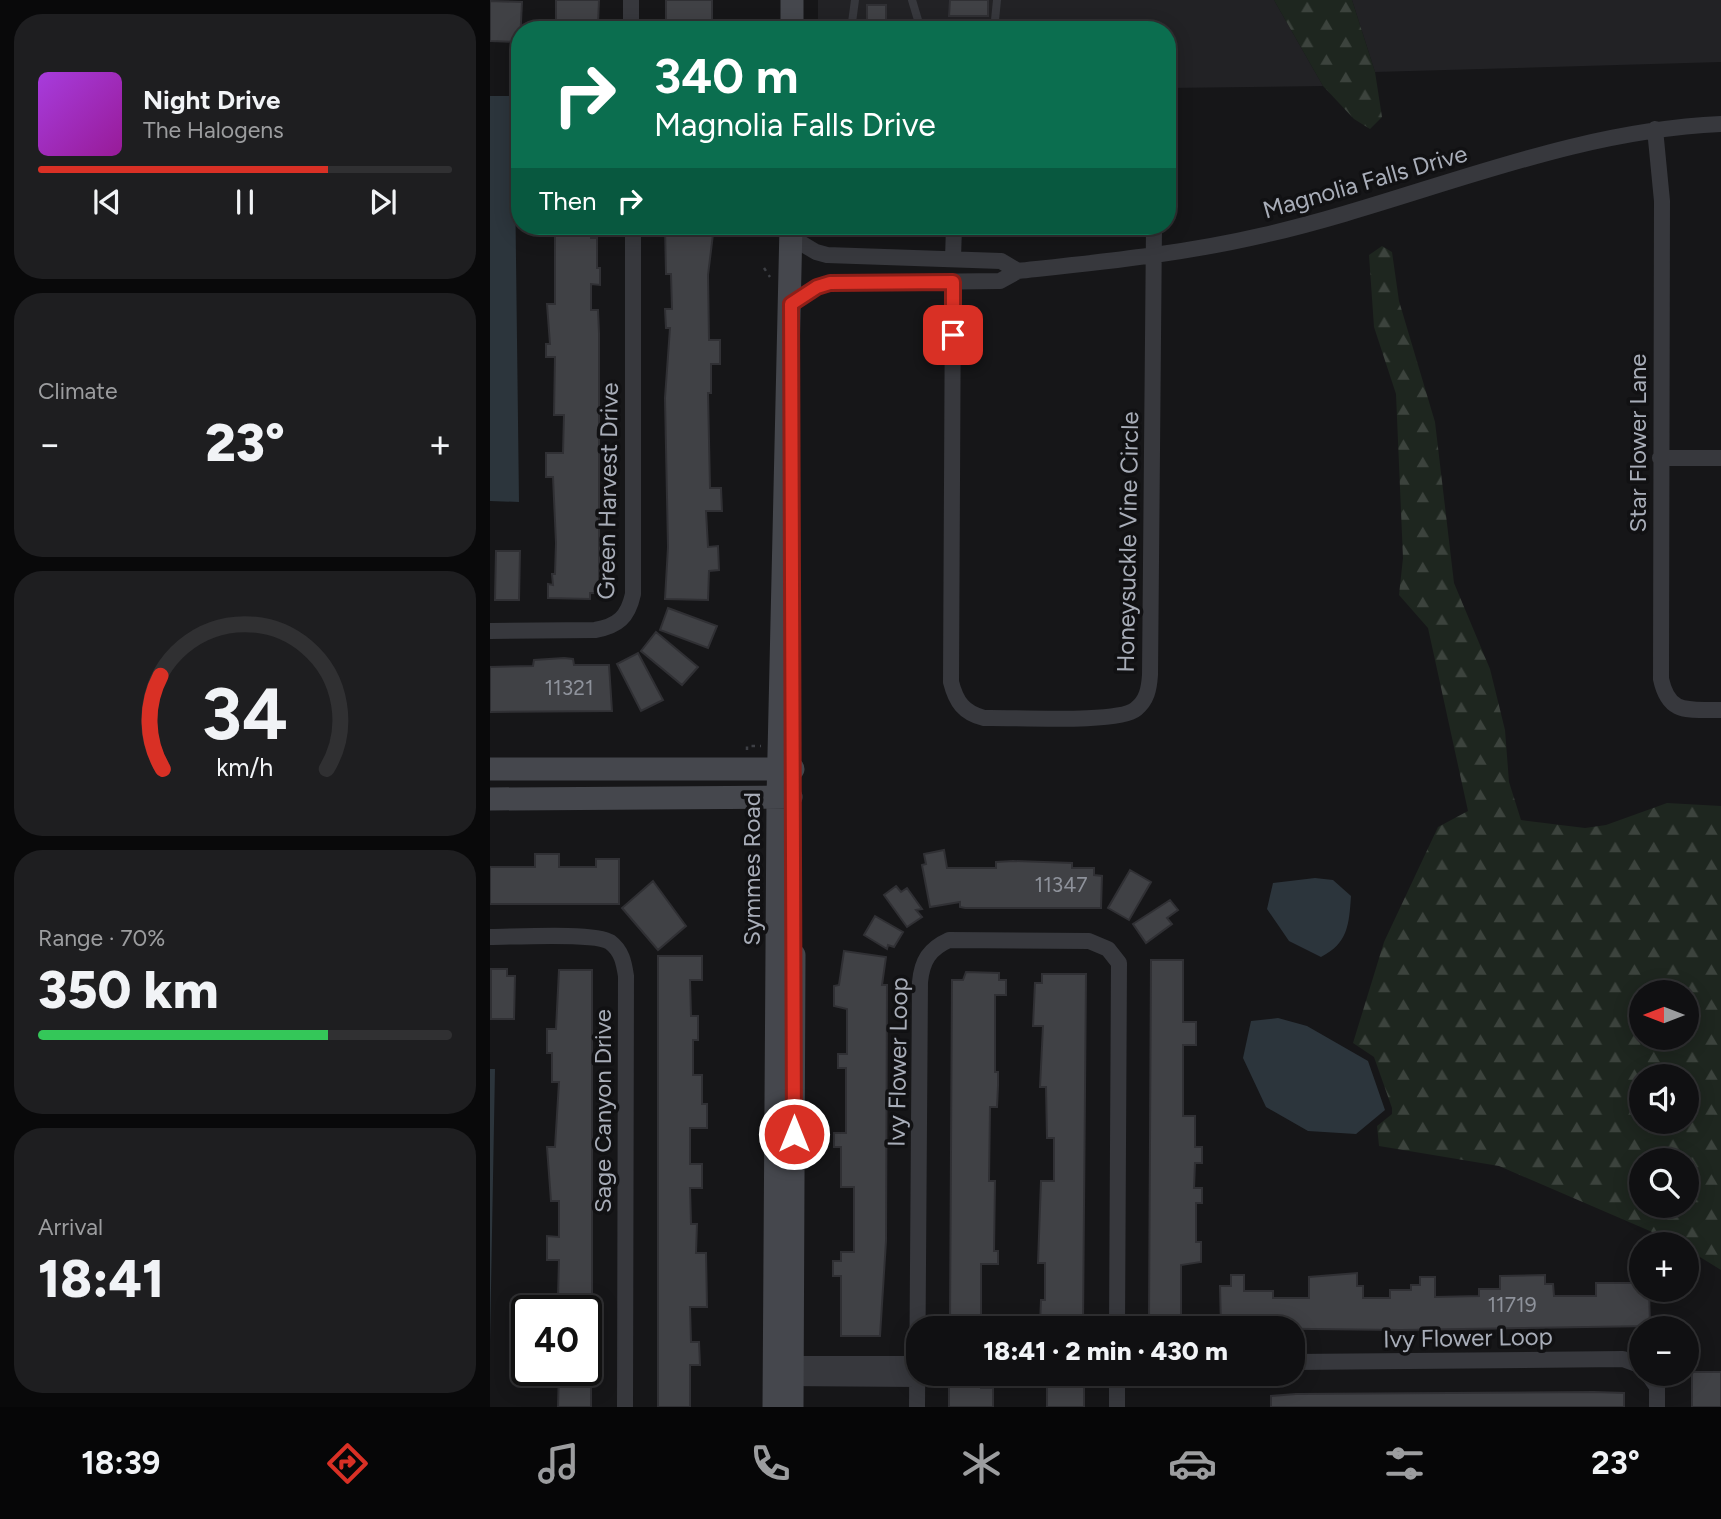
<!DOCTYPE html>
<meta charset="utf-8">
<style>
:root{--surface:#101012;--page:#1e1e20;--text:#f1f3f6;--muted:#9c9d9f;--line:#303032;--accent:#d93025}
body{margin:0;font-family:Figtree,sans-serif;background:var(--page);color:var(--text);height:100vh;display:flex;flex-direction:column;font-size:26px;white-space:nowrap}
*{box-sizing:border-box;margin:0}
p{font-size:23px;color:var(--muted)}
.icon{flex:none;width:38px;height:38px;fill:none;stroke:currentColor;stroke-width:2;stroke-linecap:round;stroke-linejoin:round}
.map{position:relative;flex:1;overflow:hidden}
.sheet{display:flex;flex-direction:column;gap:14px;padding:14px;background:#09090a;width:490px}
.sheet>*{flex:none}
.banner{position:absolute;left:21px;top:21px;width:665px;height:214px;border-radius:28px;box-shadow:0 4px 18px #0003,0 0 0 2px var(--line);background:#0b6e4f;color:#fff;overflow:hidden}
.needle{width:46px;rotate:270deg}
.buttons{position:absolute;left:1139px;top:980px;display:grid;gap:14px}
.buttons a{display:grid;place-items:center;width:70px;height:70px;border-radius:50%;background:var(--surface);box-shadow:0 4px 18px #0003,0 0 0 2px var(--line);font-size:35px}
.speed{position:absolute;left:21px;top:1295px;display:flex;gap:14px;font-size:35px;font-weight:700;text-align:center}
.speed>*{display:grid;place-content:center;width:91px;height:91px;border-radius:50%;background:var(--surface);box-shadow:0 4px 18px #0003,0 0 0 2px var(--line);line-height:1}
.speed .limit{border:4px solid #111;border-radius:10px;background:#fff;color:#111}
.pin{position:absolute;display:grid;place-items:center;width:60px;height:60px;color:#fff;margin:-30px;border-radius:14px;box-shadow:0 4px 10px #0006}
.me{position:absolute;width:77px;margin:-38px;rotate:0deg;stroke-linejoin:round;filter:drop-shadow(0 0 5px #0008)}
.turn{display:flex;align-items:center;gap:24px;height:147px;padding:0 28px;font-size:32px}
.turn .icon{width:91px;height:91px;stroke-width:2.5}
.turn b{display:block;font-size:49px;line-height:60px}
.then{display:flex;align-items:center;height:66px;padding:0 28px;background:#0003;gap:14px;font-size:26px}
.big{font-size:52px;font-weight:800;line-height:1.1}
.sheet .tile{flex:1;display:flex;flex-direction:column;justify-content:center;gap:10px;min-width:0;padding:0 24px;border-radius:28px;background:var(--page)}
.sheet .dial{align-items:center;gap:0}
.dial svg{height:182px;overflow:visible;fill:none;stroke:var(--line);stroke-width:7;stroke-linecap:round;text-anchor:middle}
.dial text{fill:var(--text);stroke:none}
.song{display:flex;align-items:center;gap:21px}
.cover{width:84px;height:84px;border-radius:10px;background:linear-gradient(135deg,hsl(280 70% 55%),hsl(300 70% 35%))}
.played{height:7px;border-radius:4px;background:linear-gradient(90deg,var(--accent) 70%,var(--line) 70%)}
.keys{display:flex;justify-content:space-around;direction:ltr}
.heat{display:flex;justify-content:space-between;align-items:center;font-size:38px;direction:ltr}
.charge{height:10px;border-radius:5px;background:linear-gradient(90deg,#34c759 70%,var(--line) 0)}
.trip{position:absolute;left:416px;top:1316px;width:399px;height:70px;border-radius:28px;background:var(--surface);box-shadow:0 4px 18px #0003,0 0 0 2px var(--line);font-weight:800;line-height:70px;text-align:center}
.dock{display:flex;height:112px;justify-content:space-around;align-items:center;background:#060607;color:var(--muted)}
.dock .icon{width:49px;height:49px}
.dock .on{color:var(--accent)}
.dock b{font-size:32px;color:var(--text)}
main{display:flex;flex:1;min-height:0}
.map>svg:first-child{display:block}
.built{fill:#222225}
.forest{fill:url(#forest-firs);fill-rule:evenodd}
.water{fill:#2c353c}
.building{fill:#404145;stroke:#303034;stroke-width:2}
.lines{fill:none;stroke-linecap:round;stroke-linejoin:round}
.path{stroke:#3d3f44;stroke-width:2.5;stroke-dasharray:3.5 5;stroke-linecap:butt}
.lane{stroke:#37383d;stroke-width:8}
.street{stroke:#37383d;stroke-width:16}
.secondary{stroke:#45474d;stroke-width:23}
.route-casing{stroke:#8d1f18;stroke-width:18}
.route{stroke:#d93025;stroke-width:12}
.labels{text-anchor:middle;stroke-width:7;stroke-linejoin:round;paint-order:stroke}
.number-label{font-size:21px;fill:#8e929b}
.street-label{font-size:24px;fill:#a8adb8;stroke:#111113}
</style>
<main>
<section class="sheet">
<div class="tile">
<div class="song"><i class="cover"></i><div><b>Night Drive</b><p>The Halogens</p></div></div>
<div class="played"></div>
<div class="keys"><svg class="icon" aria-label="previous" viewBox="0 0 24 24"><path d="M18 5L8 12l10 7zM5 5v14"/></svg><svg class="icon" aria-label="pause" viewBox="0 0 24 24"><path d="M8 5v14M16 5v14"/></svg><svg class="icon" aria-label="next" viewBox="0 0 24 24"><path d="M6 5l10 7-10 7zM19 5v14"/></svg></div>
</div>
<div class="tile"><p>Climate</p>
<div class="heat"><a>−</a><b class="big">23°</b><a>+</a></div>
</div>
<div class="tile dial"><svg viewBox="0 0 100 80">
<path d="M14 69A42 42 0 1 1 86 69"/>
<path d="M14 69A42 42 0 0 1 13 28" stroke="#d93025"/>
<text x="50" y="56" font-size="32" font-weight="700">34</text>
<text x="50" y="72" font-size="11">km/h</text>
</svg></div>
<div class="tile"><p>Range · 70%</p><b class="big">350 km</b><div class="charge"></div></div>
<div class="tile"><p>Arrival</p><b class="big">18:41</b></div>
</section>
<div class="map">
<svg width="1231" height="1407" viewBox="0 0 1231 1407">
<defs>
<pattern id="forest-firs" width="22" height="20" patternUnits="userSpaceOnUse" patternTransform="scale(1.75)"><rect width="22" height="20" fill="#1e261f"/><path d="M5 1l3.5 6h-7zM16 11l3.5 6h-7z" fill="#3c433d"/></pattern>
</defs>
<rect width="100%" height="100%" fill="#161618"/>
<path class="built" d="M 328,0 L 784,0 L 833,86 L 677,88 L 677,30 L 328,30 Z
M 862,0 L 1231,0 L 1231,62 L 885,72 Z"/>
<path class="forest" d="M 784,0 L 862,0 L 885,72 L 892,117 L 880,129 L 864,119 L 833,86 Z
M 892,246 L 902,252 L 909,301 L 945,422 L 964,583 L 1000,669 L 1015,730 L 1019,782 L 1031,820 L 1095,828 L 1116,825 L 1177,803 L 1231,806 L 1231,1270 L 1197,1249 L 1197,1244 L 1190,1244 L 1009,1166 L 889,1146 L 887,1126 L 902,1114 L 902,1108 L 884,1057 L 863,1043 L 894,942 L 948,827 L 978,811 L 938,628 L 909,595 L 913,558 L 906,394 L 884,327 L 879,255 ZM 1152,992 L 1197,992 L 1197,1038 L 1152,1038 ZM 1197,1076 L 1197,1122 L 1152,1122 L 1152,1076 ZM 1152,1160 L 1197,1160 L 1197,1206 L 1152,1206 Z"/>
<path class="water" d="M 0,96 L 24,96 L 29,502 L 0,501 Z
M 825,878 L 843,880 L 861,896 C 859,925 858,943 831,957 L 799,941 L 777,909 L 783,883 Z
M 788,1018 L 817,1026 L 878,1061 L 895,1110 L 866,1134 L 818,1131 L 776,1107 L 753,1058 L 761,1021 Z
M 0,1069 L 5,1069 L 0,1343 Z"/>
<path class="building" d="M 66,0 L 109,0 L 108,24 L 66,23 Z
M 176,0 L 222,0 L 222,30 L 176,30 Z
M 460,0 L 498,0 L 498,16 L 459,16 Z
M 0,1 L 32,2 L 30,42 L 0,41 Z
M 377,5 L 396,5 L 396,27 L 377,27 Z
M 65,226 L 101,226 L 101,238 L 107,238 L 107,268 L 110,268 L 110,285 L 101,284 L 101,310 L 108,310 L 109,333 L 109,593 L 100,593 L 100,599 L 58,598 L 58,584 L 63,585 L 62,574 L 65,574 L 66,543 L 63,477 L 56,477 L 56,453 L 73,453 L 74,415 L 64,415 L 65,357 L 56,357 L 56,344 L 60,344 L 57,304 L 65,304 Z
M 175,226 L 224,226 L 218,275 L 219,340 L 230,340 L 230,364 L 221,364 L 221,393 L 218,393 L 220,488 L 231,488 L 232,511 L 216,511 L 218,547 L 228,546 L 229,570 L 219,571 L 218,600 L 175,599 L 178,547 L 175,398 L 180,328 L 176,328 L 175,309 L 182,309 L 181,274 L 176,274 Z
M 6,551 L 30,551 L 29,600 L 5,600 Z
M 178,608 L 227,626 L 218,648 L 170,630 Z
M 166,632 L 208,667 L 192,685 L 151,651 Z
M 148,653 L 173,700 L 151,711 L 127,664 Z
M 74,658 L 83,659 L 84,665 L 119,665 L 122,711 L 0,712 L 0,667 L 43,666 L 44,660 Z
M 454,850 L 457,868 L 506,868 L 506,862 L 523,861 L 582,863 L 582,868 L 604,868 L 604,875 L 612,876 L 611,908 L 475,908 L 470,907 L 470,902 L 440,907 L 432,865 L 436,864 L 434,854 Z
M 45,854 L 69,854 L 69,867 L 106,867 L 106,859 L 129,859 L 129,904 L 0,904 L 0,867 L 45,867 Z
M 640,870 L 661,882 L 639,920 L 618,908 Z
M 163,881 L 196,926 L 168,950 L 132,908 Z
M 406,886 L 411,892 L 417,888 L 432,909 L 426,910 L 432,917 L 417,927 L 394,895 Z
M 680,900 L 688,910 L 677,918 L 682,924 L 656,943 L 643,924 Z
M 385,916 L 413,932 L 404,947 L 398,945 L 397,949 L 374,935 Z
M 354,951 L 396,957 L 392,985 L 397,985 L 396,1241 L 390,1336 L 351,1336 L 351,1276 L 343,1276 L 343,1261 L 351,1261 L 351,1252 L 364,1252 L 364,1187 L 351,1187 L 351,1147 L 344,1147 L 344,1133 L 356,1133 L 356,1068 L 348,1068 L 348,1054 L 357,1054 L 357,1009 L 344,1006 L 344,986 L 349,985 Z
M 168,956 L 212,956 L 212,980 L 200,980 L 201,1016 L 208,1016 L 208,1040 L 203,1040 L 203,1075 L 212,1075 L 212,1104 L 217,1104 L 217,1128 L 200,1128 L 200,1164 L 212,1164 L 212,1188 L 200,1188 L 201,1224 L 207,1224 L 206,1253 L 216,1253 L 217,1307 L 200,1307 L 201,1342 L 209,1342 L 210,1365 L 200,1365 L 200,1407 L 168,1407 Z
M 661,960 L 693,960 L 693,1022 L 706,1022 L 706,1045 L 693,1045 L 693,1116 L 705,1116 L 705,1147 L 712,1147 L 712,1163 L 705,1163 L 704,1188 L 712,1188 L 712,1203 L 706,1203 L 706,1242 L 711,1242 L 711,1262 L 691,1265 L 691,1327 L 660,1327 L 659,1322 Z
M 1,969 L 17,969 L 17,976 L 25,976 L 24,1019 L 1,1019 Z
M 69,970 L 102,970 L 102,1311 L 61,1311 L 61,1296 L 68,1296 L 69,1260 L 57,1260 L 57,1236 L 69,1237 L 69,1201 L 61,1201 L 57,1147 L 65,1147 L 69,1082 L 62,1082 L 62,1053 L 57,1053 L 57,1029 L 66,1029 Z
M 476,972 L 509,973 L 509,980 L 516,980 L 516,995 L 505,995 L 505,1072 L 508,1072 L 508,1086 L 507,1107 L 500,1107 L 499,1181 L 505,1181 L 504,1251 L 508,1251 L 508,1264 L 491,1264 L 491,1323 L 460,1323 L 462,980 L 473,980 Z
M 552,974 L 596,974 L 593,1324 L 550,1324 L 551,1300 L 555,1300 L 555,1263 L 548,1263 L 551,1181 L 564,1181 L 564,1138 L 557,1138 L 556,1087 L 550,1087 L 553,1026 L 543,1026 L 545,983 L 552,983 Z
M 867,1273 L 867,1286 L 873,1286 L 873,1298 L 900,1298 L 900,1290 L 921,1290 L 921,1285 L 930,1285 L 930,1277 L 945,1277 L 945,1297 L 989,1296 L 989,1289 L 1010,1289 L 1010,1276 L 1055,1275 L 1055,1284 L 1063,1284 L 1064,1296 L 1106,1296 L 1106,1283 L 1152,1283 L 1152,1290 L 1159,1290 L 1160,1326 L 911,1330 L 731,1328 L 730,1286 L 741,1286 L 741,1275 L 754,1275 L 754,1291 L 783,1291 L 783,1298 L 819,1298 L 819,1277 Z
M 69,1370 L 101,1370 L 101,1407 L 68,1407 Z
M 1202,1372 L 1231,1372 L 1231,1407 L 1202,1407 Z
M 459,1374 L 491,1374 L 491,1388 L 503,1388 L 503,1407 L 459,1407 Z
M 557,1374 L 594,1374 L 594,1407 L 557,1407 Z
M 1104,1392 L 1134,1393 L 1134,1407 L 781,1407 L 781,1396 L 806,1394 Z"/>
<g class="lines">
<path class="path" d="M 274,268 L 280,277
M 257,750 L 257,746 L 271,746"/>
<path class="lane" d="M 422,0 L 431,30
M 361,30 L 365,0
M 504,30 L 507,0"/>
<path class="street" d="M 141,0 L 141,30
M 1165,129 L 1172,201 L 1171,679 C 1179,716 1199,709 1231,710
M 301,237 L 326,252 L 337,255 L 511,261 L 528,271
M 463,259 L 464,226
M 463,282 L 461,682 C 466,702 474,713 494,718 C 522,717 629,724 646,709 C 657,700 659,689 660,675 L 664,226
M 301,304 L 327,287 L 340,283 L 510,281 L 528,271 C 611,262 693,254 774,235 C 927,200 1072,131 1231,124
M 1170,458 L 1231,458
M 0,631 L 105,630 C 128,626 138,617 143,594 L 143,226
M 0,937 C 23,937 105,932 120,942 C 132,951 134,963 136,976 L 135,1407
M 803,1362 L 1133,1359 L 1152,1366
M 293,1364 L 427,1364
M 627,1374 L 627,1407
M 1158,1374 L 1167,1387 L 1167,1407
M 294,1378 L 427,1379
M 427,1407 L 430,982 C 432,961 439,949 459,940 L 599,941 L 618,949 L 629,963 L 627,1328"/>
<path class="secondary" d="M 302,30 L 302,0
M 0,769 L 303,769
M 0,799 L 301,797
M 284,1407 L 288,798 L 301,226
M 302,1407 L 304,955"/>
</g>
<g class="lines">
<g class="route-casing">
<path id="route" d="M 304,1134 L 301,304 L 327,287 L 340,283 L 463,282 L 463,335"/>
</g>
<use href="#route" class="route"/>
</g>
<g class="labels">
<g class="number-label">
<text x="79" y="695">11321</text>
<text x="571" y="892">11347</text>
<text x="1022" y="1312">11719</text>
</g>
<g class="street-label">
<text transform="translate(875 182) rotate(-16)" y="8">Magnolia Falls Drive</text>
<text transform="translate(1148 443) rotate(-90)" y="8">Star Flower Lane</text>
<text transform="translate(118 491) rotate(-89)" y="8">Green Harvest Drive</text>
<text transform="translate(638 542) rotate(-89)" y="8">Honeysuckle Vine Circle</text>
<text transform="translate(262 869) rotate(-90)" y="8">Symmes Road</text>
<text transform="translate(408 1062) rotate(-89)" y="8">Ivy Flower Loop</text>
<text transform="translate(113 1111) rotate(-90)" y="8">Sage Canyon Drive</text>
<text transform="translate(978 1338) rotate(-1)" y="8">Ivy Flower Loop</text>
</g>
</g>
</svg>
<div class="buttons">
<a><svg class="needle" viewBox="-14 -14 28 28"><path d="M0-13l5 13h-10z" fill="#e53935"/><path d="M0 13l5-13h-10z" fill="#9c9d9f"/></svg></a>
<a><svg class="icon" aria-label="sound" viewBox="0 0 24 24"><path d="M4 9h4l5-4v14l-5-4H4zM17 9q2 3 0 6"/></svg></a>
<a><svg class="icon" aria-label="search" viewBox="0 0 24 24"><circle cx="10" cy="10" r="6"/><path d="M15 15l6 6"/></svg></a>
<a>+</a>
<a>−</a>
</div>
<div class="speed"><div class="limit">40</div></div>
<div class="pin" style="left:463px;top:335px;background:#d93025"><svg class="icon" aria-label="arrive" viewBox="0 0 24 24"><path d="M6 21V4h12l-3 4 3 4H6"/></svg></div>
<svg class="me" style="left:304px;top:1134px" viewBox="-20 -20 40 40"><circle r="17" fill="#d93025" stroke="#fff" stroke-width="3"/><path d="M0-11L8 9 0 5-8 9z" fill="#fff"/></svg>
<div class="trip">18:41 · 2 min · 430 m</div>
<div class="banner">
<div class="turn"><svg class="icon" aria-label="right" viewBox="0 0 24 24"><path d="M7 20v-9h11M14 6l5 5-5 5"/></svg><div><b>340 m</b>Magnolia Falls Drive</div></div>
<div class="then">Then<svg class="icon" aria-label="right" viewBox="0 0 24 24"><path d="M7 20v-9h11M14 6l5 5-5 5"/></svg></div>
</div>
</div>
</main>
<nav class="dock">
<b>18:39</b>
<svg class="icon on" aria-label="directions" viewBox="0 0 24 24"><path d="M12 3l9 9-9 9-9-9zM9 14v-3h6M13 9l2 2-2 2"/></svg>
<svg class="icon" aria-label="music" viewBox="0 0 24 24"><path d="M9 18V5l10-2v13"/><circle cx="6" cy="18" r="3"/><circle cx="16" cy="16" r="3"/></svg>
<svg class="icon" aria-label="phone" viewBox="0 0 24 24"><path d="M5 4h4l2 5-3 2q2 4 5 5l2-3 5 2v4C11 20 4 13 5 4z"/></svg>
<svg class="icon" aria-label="climate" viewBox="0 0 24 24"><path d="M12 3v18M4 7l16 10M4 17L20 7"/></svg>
<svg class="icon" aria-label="car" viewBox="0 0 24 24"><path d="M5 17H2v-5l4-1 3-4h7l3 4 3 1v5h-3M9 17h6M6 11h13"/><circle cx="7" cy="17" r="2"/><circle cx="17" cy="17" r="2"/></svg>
<svg class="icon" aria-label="filters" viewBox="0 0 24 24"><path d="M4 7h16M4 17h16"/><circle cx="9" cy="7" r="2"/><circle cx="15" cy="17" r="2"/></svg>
<b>23°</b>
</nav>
